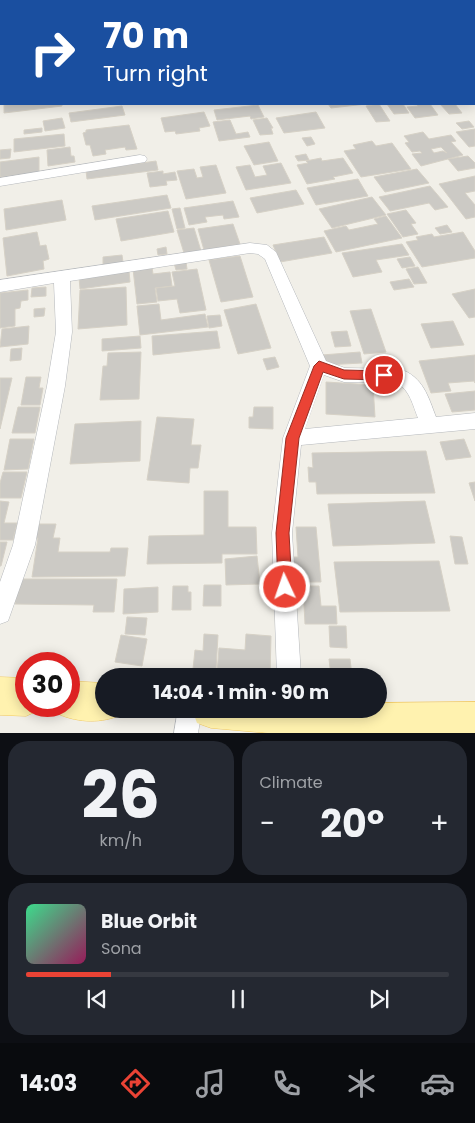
<!DOCTYPE html>
<meta charset="utf-8">
<style>
:root{--surface:#171b24;--page:#242831;--text:#f1f3f6;--muted:#9ea1a6;--line:#363941;--accent:#ea4335}
body{margin:0;font-family:Poppins,sans-serif;background:var(--page);color:var(--text);height:100vh;display:flex;flex-direction:column;font-size:19px;white-space:nowrap}
*{box-sizing:border-box;margin:0}
p{font-size:16px;color:var(--muted)}
.icon{flex:none;width:28px;height:28px;fill:none;stroke:currentColor;stroke-width:2;stroke-linecap:round;stroke-linejoin:round}
.map{position:relative;height:733px;overflow:hidden}
.sheet{display:flex;flex-direction:column;gap:8px;padding:8px;background:#0d0f14;flex:1}
.sheet>*{flex:none}
.banner{position:absolute;left:0px;top:0px;width:475px;height:105px;box-shadow:0 2px 12px #0003;background:#1a4fa0;color:#fff;overflow:hidden}
.speed{position:absolute;left:15px;top:652px;display:flex;gap:10px;font-size:25px;font-weight:700;text-align:center}
.speed>*{display:grid;place-content:center;width:65px;height:65px;border-radius:50%;background:var(--surface);box-shadow:0 2px 12px #0003;line-height:1}
.speed .limit{border:8px solid #d22;background:#fff;color:#111}
.pin{position:absolute;display:grid;place-items:center;width:42px;height:42px;color:#fff;margin:-21px;border:2px solid #fff;border-radius:50%;box-shadow:0 1px 5px #0007}
.me{position:absolute;width:55px;margin:-28px;rotate:357deg;stroke-linejoin:round;filter:drop-shadow(0 0 4px #0008)}
.turn{display:flex;align-items:center;gap:18px;height:105px;padding:0 20px;font-size:22px}
.turn .icon{width:65px;height:65px;stroke-width:2.5}
.turn b{display:block;font-size:35px;line-height:42px}
.big{font-size:38px;font-weight:700;line-height:1.1}
.sheet .tile{flex:1;display:flex;flex-direction:column;justify-content:center;gap:8px;min-width:0;padding:0 18px;border-radius:20px;background:var(--page)}
.sheet .dial{align-items:center;gap:0}
.dial b{font-size:65px;line-height:1}
.song{display:flex;align-items:center;gap:15px}
.cover{width:60px;height:60px;border-radius:8px;background:linear-gradient(135deg,hsl(150 70% 55%),hsl(330 70% 35%))}
.played{height:5px;border-radius:2px;background:linear-gradient(90deg,var(--accent) 20%,var(--line) 20%)}
.keys{display:flex;justify-content:space-around;direction:ltr}
.heat{display:flex;justify-content:space-between;align-items:center;font-size:28px;direction:ltr}
.sheet .tiles{flex:1;display:grid;gap:8px;grid-template-columns:1fr 1fr}
.tile:last-child{grid-column:span 2}
.trip{position:absolute;left:95px;top:668px;width:292px;height:50px;border-radius:25px;background:var(--surface);box-shadow:0 2px 12px #0003;font-weight:700;line-height:50px;text-align:center}
.menu{display:flex;height:80px;justify-content:space-around;align-items:center;background:#090b0e;color:var(--muted)}
.menu .icon{width:35px;height:35px}
.menu .selected{color:var(--accent)}
.menu b{font-size:22px;color:var(--text)}
.map>svg:first-child{display:block}
.lines{fill:none;stroke-linecap:round;stroke-linejoin:round}
.stream{fill:#aadaff;fill-rule:evenodd}
.building{fill:#cccac5;stroke:#d6d1c6;fill-rule:evenodd}
.street-casing{stroke:#b5b8bc;stroke-width:1}
.primary-casing{stroke:#f2c960;stroke-width:1}
.street{fill:#fff;fill-rule:evenodd}
.primary{fill:#fff2af;fill-rule:evenodd}
.route{fill:#ea4335;stroke:#982c22}
</style>
<div class="map">
<svg width="475" height="733" viewBox="0 0 475 733">
<rect width="100%" height="100%" fill="#f1efe8"/>
<g class="lines">
<path class="stream" d="M 128,0 L 134,0 L 132,1 L 127,1 Z
M 0,98 L 1,98 L 1,101 L 0,101 Z"/>
</g>
<path class="building" d="M 4,104 L 62,104 L 62,106 L 4,113 Z
M 328,104 L 366,104 L 331,108 Z
M 379,104 L 390,121 L 376,122 L 366,106 Z
M 387,104 L 403,104 L 409,113 L 394,114 Z
M 416,104 L 430,104 L 438,115 L 415,118 L 407,107 L 418,106 Z
M 440,104 L 455,104 L 462,113 L 449,114 Z
M 258,105 L 264,117 L 251,119 L 250,116 L 217,120 L 214,110 Z
M 122,106 L 125,115 L 71,122 L 69,113 Z
M 204,112 L 210,126 L 199,128 L 200,131 L 176,134 L 175,131 L 165,132 L 161,118 Z
M 316,112 L 325,128 L 284,133 L 276,118 Z
M 62,118 L 65,128 L 45,131 L 43,121 Z
M 267,118 L 273,128 L 271,128 L 273,134 L 260,135 L 253,120 Z
M 230,120 L 236,134 L 248,132 L 250,137 L 219,141 L 213,122 Z
M 469,121 L 474,127 L 462,129 L 456,123 Z
M 129,125 L 137,149 L 126,150 L 125,147 L 105,150 L 106,154 L 93,156 L 90,145 L 86,145 L 83,133 L 86,132 L 86,130 Z
M 42,128 L 42,132 L 24,134 L 24,130 Z
M 475,129 L 475,146 L 469,147 L 456,132 Z
M 423,132 L 429,139 L 451,135 L 456,141 L 451,142 L 463,155 L 421,166 L 412,154 L 422,153 L 420,151 L 412,152 L 405,143 L 409,142 L 404,136 ZM 441,147 L 447,153 L 443,151 L 434,153 L 431,149 Z
M 64,134 L 65,146 L 14,152 L 14,139 Z
M 311,137 L 315,144 L 307,146 L 302,138 Z
M 372,141 L 376,146 L 392,143 L 411,169 L 361,177 L 344,151 L 356,149 L 353,145 Z
M 269,142 L 278,161 L 254,165 L 244,146 Z
M 70,147 L 71,156 L 74,156 L 75,162 L 48,166 L 47,150 Z
M 11,149 L 10,158 L 0,159 L 0,150 Z
M 306,154 L 309,160 L 298,161 L 295,156 Z
M 468,156 L 475,163 L 475,168 L 458,171 L 448,159 Z
M 39,157 L 39,172 L 0,177 L 0,162 Z
M 321,158 L 322,161 L 343,158 L 353,173 L 333,177 L 335,179 L 307,184 L 297,165 L 308,163 L 306,161 Z
M 156,161 L 158,170 L 87,179 L 86,171 Z
M 281,163 L 291,183 L 246,190 L 236,167 L 250,165 L 255,177 L 267,175 L 263,166 Z
M 216,165 L 226,193 L 186,199 L 177,171 L 194,169 L 197,178 L 203,177 L 200,167 Z
M 417,169 L 429,183 L 385,192 L 374,177 Z
M 163,171 L 163,174 L 175,172 L 177,180 L 166,181 L 167,185 L 150,187 L 147,173 Z
M 475,176 L 475,191 L 465,193 L 475,205 L 475,217 L 466,219 L 439,184 Z
M 358,179 L 368,196 L 316,205 L 307,188 Z
M 430,186 L 448,207 L 435,210 L 429,203 L 390,211 L 379,197 Z
M 296,190 L 304,204 L 257,213 L 250,198 Z
M 167,195 L 171,208 L 95,220 L 92,206 Z
M 372,197 L 386,215 L 332,228 L 319,209 Z
M 62,200 L 66,220 L 6,230 L 4,209 Z
M 233,201 L 239,217 L 224,219 L 223,215 L 205,217 L 207,222 L 189,225 L 184,208 Z
M 180,208 L 185,228 L 177,229 L 172,209 Z
M 406,210 L 416,223 L 411,224 L 418,234 L 403,237 L 387,214 Z
M 168,211 L 174,232 L 121,241 L 116,219 Z
M 386,216 L 402,238 L 336,252 L 324,231 L 346,226 L 349,230 L 378,224 L 374,219 Z
M 233,224 L 240,244 L 204,250 L 198,229 Z
M 447,225 L 452,232 L 440,234 L 435,228 Z
M 194,228 L 201,251 L 184,253 L 177,230 Z
M 37,232 L 40,246 L 46,245 L 49,259 L 43,261 L 44,269 L 7,276 L 3,238 Z
M 463,232 L 475,251 L 475,258 L 422,267 L 406,242 L 418,240 L 416,237 L 432,234 L 434,237 Z
M 324,237 L 332,253 L 280,262 L 273,245 Z
M 402,244 L 409,255 L 376,260 L 382,272 L 353,277 L 342,253 Z
M 166,247 L 167,254 L 158,255 L 157,249 Z
M 122,255 L 123,262 L 103,265 L 103,257 Z
M 240,256 L 253,297 L 221,302 L 209,260 Z
M 410,257 L 415,266 L 402,268 L 397,259 Z
M 186,262 L 187,269 L 176,270 L 174,263 Z
M 152,267 L 153,274 L 170,272 L 172,286 L 155,288 L 157,302 L 137,304 L 133,269 Z
M 418,267 L 427,283 L 414,284 L 406,269 Z
M 197,269 L 206,310 L 180,313 L 177,299 L 158,301 L 156,288 L 175,286 L 172,272 Z
M 129,271 L 130,282 L 80,289 L 79,277 Z
M 409,279 L 414,287 L 394,290 L 390,282 Z
M 46,287 L 46,296 L 31,297 L 32,288 Z
M 126,287 L 127,325 L 78,329 L 80,290 Z
M 475,289 L 475,317 L 469,318 L 452,294 Z
M 28,290 L 28,300 L 21,301 L 20,308 L 15,309 L 15,326 L 0,328 L 0,293 Z
M 159,304 L 161,320 L 205,314 L 208,327 L 140,335 L 137,306 Z
M 256,304 L 271,348 L 238,354 L 224,310 Z
M 45,308 L 44,316 L 34,317 L 34,309 Z
M 371,309 L 386,352 L 364,354 L 350,311 Z
M 220,315 L 222,326 L 209,328 L 207,316 Z
M 453,321 L 464,345 L 431,348 L 421,324 Z
M 29,326 L 28,344 L 0,347 L 2,329 Z
M 217,331 L 220,348 L 153,355 L 152,336 Z
M 347,331 L 351,346 L 335,347 L 331,332 Z
M 140,336 L 141,348 L 102,351 L 102,339 Z
M 22,348 L 21,360 L 10,361 L 11,349 Z
M 141,352 L 139,399 L 100,400 L 103,366 L 107,366 L 108,353 Z
M 360,352 L 362,363 L 324,365 L 322,355 Z
M 475,355 L 475,383 L 474,381 L 448,383 L 451,391 L 431,393 L 419,361 Z
M 275,357 L 279,367 L 267,370 L 263,359 Z
M 26,377 L 41,377 L 39,388 L 43,388 L 40,405 L 21,405 Z
M 0,378 L 12,378 L 0,429 Z
M 326,382 L 373,385 L 375,417 L 326,414 Z
M 475,391 L 475,410 L 452,412 L 445,394 Z
M 18,407 L 40,407 L 35,433 L 12,433 Z
M 254,407 L 273,407 L 273,429 L 249,428 L 249,417 L 253,417 Z
M 157,417 L 194,419 L 191,445 L 201,445 L 198,468 L 190,468 L 189,483 L 147,480 Z
M 141,421 L 140,461 L 70,464 L 75,424 Z
M 10,439 L 34,439 L 28,469 L 4,470 Z
M 464,439 L 471,457 L 446,460 L 440,442 Z
M 426,451 L 435,493 L 317,494 L 316,482 L 309,482 L 308,467 L 313,468 L 312,453 Z
M 3,472 L 27,472 L 21,498 L 0,498 L 0,483 Z
M 475,482 L 475,501 L 469,483 Z
M 204,491 L 228,491 L 228,527 L 256,527 L 257,554 L 222,554 L 222,563 L 147,564 L 149,536 L 204,535 Z
M 0,501 L 9,502 L 4,523 L 17,523 L 13,540 L 0,540 Z
M 425,501 L 435,543 L 333,546 L 328,504 Z
M 34,524 L 56,524 L 53,538 L 60,538 L 58,552 L 110,552 L 111,548 L 128,548 L 125,576 L 32,577 L 38,538 L 31,539 Z
M 296,527 L 316,527 L 321,582 L 291,582 L 289,557 L 298,557 Z
M 450,536 L 462,537 L 468,564 L 455,564 Z
M 0,542 L 7,542 L 1,566 L 0,566 Z
M 257,556 L 260,584 L 226,585 L 225,559 Z
M 439,561 L 450,611 L 340,612 L 334,562 Z
M 20,579 L 117,579 L 114,612 L 93,612 L 94,605 L 15,604 Z
M 204,585 L 221,585 L 221,606 L 203,606 Z
M 173,586 L 188,586 L 188,592 L 191,592 L 191,610 L 172,610 Z
M 303,586 L 319,586 L 321,606 L 336,606 L 337,624 L 305,624 Z
M 158,587 L 158,612 L 123,614 L 124,589 Z
M 127,617 L 147,618 L 145,635 L 125,634 Z
M 329,626 L 346,626 L 347,648 L 330,647 Z
M 204,634 L 218,635 L 216,670 L 193,669 L 195,650 L 203,651 Z
M 246,634 L 271,636 L 270,676 L 217,673 L 219,648 L 245,650 Z
M 121,635 L 147,639 L 142,666 L 115,662 Z
M 329,659 L 350,659 L 352,676 L 331,676 Z"/>
<g class="lines">
<g class="street-casing">
<path id="street" d="M 474,9 L 475,9 L 475,15 L 474,15 Z
M 474,75 L 475,75 L 475,81 L 474,81 Z
M 140,155 L 145,156 L 147,159 L 145,162 L 0,186 L 0,178 Z
M 250,243 L 267,245 L 276,252 L 326,361 L 345,368 L 400,369 C 423,377 428,396 436,417 L 475,413 L 475,429 L 301,445 L 292,533 L 301,676 L 277,676 L 272,533 L 283,438 L 310,366 L 265,259 L 258,254 L 250,253 L 70,281 L 72,332 L 65,386 L 35,545 L 8,621 L 0,624 L 0,582 L 13,545 L 47,386 L 56,332 L 54,283 L 0,292 L 0,280 ZM 324,375 L 344,382 L 397,383 C 410,390 413,406 418,418 L 305,429 Z
M 178,709 L 202,709 L 198,733 L 174,733 Z"/>
</g>
<g class="primary-casing">
<path id="primary" d="M 0,677 L 26,678 L 26,706 L 41,706 L 39,710 L 26,716 L 0,715 Z
M 69,681 L 104,683 L 104,709 L 120,709 L 118,716 C 98,724 75,722 56,713 L 53,706 L 69,706 Z
M 475,702 L 475,733 L 268,733 L 211,728 L 197,723 L 192,709 L 379,709 L 379,703 Z"/>
</g>
<use href="#street" class="street"/>
<use href="#primary" class="primary"/>
</g>
<path class="route" d="M 319,361 L 344,370 L 384,371 L 390,375 L 384,380 L 344,379 L 323,372 L 299,438 L 289,533 L 292,587 L 290,592 L 285,594 L 280,592 L 278,587 L 276,533 L 286,438 L 314,366 Z"/>
</svg>
<div class="speed"><div class="limit">30</div></div>
<div class="pin" style="left:384px;top:375px;background:#d93025"><svg class="icon" aria-label="arrive" viewBox="0 0 24 24"><path d="M6 21V4h12l-3 4 3 4H6"/></svg></div>
<svg class="me" style="left:285px;top:587px" viewBox="-20 -20 40 40"><circle r="17" fill="#ea4335" stroke="#fff" stroke-width="3"/><path d="M0-11L8 9 0 5-8 9z" fill="#fff"/></svg>
<div class="trip">14:04 · 1 min · 90 m</div>
<div class="banner">
<div class="turn"><svg class="icon" aria-label="right" viewBox="0 0 24 24"><path d="M7 20v-9h11M14 6l5 5-5 5"/></svg><div><b>70 m</b>Turn right</div></div>
</div>
</div>
<section class="sheet">
<div class="tiles">
<div class="tile dial"><b>26</b><p>km/h</p></div>
<div class="tile"><p>Climate</p>
<div class="heat"><a>−</a><b class="big">20°</b><a>+</a></div>
</div>
<div class="tile">
<div class="song"><i class="cover"></i><div><b>Blue Orbit</b><p>Sona</p></div></div>
<div class="played"></div>
<div class="keys"><svg class="icon" aria-label="previous" viewBox="0 0 24 24"><path d="M18 5L8 12l10 7zM5 5v14"/></svg><svg class="icon" aria-label="pause" viewBox="0 0 24 24"><path d="M8 5v14M16 5v14"/></svg><svg class="icon" aria-label="next" viewBox="0 0 24 24"><path d="M6 5l10 7-10 7zM19 5v14"/></svg></div>
</div>
</div>
</section>
<nav class="menu">
<b>14:03</b>
<svg class="icon selected" aria-label="directions" viewBox="0 0 24 24"><path d="M12 3l9 9-9 9-9-9zM9 14v-3h6M13 9l2 2-2 2"/></svg>
<svg class="icon" aria-label="music" viewBox="0 0 24 24"><path d="M9 18V5l10-2v13"/><circle cx="6" cy="18" r="3"/><circle cx="16" cy="16" r="3"/></svg>
<svg class="icon" aria-label="phone" viewBox="0 0 24 24"><path d="M5 4h4l2 5-3 2q2 4 5 5l2-3 5 2v4C11 20 4 13 5 4z"/></svg>
<svg class="icon" aria-label="climate" viewBox="0 0 24 24"><path d="M12 3v18M4 7l16 10M4 17L20 7"/></svg>
<svg class="icon" aria-label="car" viewBox="0 0 24 24"><path d="M5 17H2v-5l4-1 3-4h7l3 4 3 1v5h-3M9 17h6M6 11h13"/><circle cx="7" cy="17" r="2"/><circle cx="17" cy="17" r="2"/></svg>
</nav>
